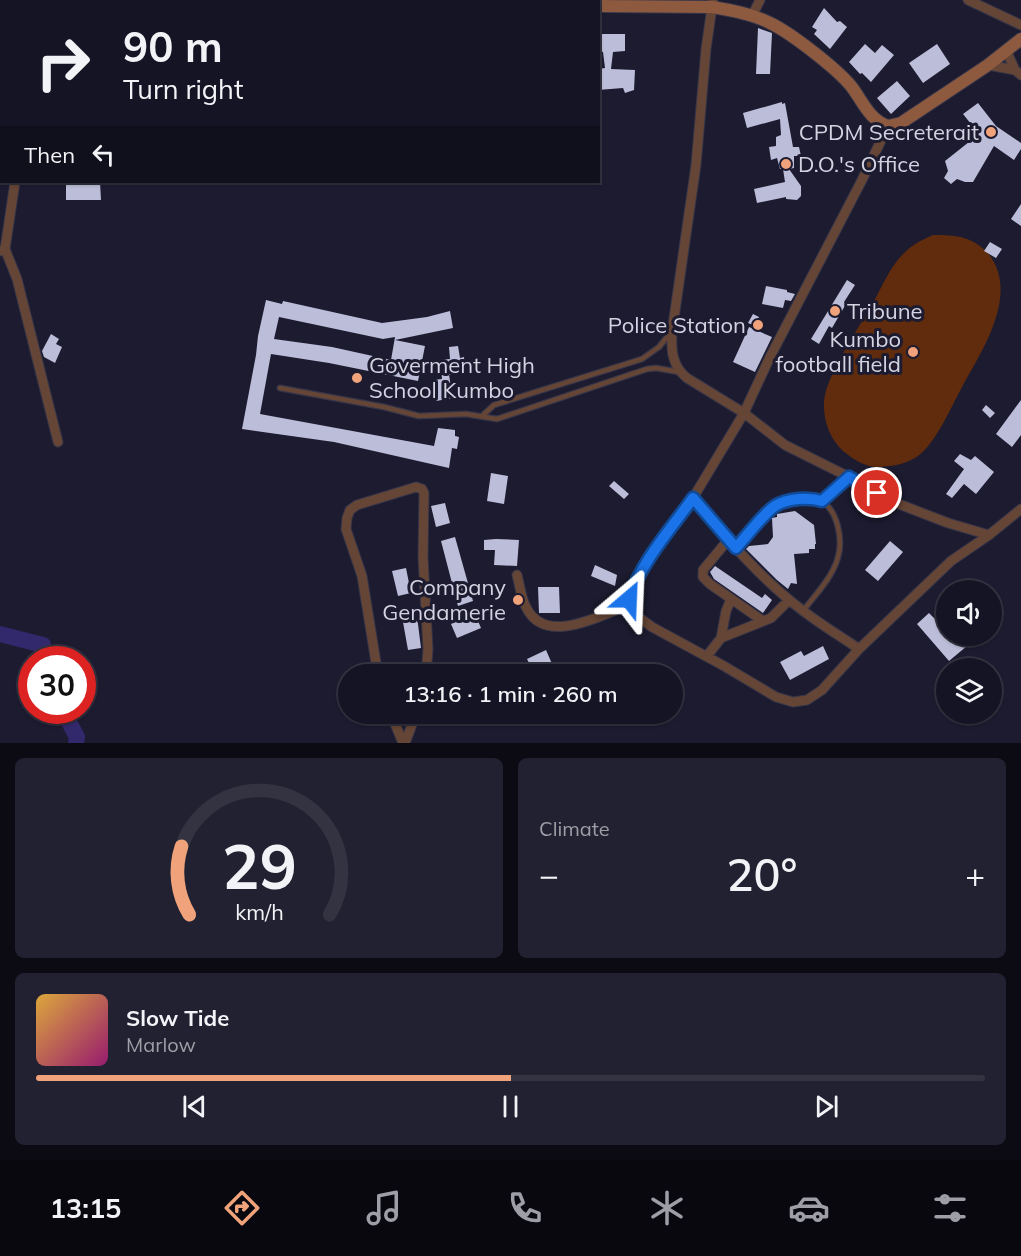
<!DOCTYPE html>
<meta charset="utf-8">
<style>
:root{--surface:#151424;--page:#222131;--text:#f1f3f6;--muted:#9d9ea6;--line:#343341;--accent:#f0a27a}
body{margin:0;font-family:Mulish,sans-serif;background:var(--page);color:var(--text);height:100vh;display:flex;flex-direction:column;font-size:22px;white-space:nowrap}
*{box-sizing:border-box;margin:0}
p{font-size:20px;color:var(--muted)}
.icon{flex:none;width:33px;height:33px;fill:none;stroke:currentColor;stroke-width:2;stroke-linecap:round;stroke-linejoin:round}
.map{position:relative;height:743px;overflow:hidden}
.panel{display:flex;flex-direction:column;gap:15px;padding:15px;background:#0c0b14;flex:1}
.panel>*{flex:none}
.top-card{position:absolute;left:0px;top:0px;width:600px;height:183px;box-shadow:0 2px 4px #0004,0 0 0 2px var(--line);background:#151424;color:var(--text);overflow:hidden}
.buttons{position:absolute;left:936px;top:580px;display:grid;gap:12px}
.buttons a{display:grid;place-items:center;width:66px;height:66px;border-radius:50%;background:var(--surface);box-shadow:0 2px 4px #0004,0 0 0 2px var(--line);font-size:30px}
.speed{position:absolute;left:18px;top:646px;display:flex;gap:12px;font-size:30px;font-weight:700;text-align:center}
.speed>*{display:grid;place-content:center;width:78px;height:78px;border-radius:50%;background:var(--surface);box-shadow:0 2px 4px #0004,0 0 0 2px var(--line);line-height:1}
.speed .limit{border:9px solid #d22;background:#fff;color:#111}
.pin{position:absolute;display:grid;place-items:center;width:51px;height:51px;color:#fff;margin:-26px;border:3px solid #fff;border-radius:50%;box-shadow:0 2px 6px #0007}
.me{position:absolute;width:66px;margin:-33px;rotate:26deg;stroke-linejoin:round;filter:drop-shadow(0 0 4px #0008)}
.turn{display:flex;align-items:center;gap:21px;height:126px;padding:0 24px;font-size:27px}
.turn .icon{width:78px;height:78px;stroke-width:2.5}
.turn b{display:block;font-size:42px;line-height:51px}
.then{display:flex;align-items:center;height:57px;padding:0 24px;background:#0003;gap:12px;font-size:22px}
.big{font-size:45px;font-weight:600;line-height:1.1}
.panel .card{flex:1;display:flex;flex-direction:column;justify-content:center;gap:9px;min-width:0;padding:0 21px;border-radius:9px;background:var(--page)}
.panel .dial{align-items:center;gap:0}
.dial svg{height:156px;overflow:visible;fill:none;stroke:var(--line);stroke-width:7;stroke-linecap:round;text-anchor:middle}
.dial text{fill:var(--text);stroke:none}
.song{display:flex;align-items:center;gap:18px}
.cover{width:72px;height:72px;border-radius:9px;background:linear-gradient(135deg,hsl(40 70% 55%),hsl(320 70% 35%))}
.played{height:6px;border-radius:3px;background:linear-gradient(90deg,var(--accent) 50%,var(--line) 50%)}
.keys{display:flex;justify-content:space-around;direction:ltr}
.heat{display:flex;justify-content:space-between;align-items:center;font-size:33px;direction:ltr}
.panel .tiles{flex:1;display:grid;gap:15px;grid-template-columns:1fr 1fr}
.card:last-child{grid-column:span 2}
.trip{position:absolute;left:338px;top:664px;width:345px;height:60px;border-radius:30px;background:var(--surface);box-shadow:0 2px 4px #0004,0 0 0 2px var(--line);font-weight:600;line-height:60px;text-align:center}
.tabs{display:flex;height:96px;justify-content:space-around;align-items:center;background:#08080e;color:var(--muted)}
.tabs .icon{width:42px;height:42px}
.tabs .active{color:var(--accent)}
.tabs b{font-size:27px;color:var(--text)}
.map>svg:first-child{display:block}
.green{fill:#602c0d}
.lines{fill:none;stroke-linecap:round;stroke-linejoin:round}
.river{stroke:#32286c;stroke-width:16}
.building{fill:#bcbdd9;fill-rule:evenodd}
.lane-casing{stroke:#363549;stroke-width:7}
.street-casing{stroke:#363549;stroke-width:11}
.secondary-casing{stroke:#363549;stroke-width:14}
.lane{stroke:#654535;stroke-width:4.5}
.street{stroke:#654535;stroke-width:9}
.secondary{stroke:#8d5a40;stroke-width:12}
.route-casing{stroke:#114b97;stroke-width:15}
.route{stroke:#1a73e8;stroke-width:10}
.poi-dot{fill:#f0a27a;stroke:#1c1b30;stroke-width:2}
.labels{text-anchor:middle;stroke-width:6;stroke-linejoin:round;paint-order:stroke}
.poi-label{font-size:22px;fill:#d3d3e1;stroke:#1c1b30;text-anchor:end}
</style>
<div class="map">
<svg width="1021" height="743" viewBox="0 0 1021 743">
<rect width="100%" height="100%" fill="#1c1b30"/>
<path class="green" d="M 933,235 C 956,235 970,236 987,252 C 1021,292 983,349 962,387 C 951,407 936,443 918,456 C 906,464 894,466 880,467 C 866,468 853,459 843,451 C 830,439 823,420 824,402 C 826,375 858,329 872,305 C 880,290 887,274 897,261 C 908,247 917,242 933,235 Z"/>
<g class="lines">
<path class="river" d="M 0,634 L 43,645 L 44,660
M 63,711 L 77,737 L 76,743"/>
</g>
<path class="building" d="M 824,8 L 837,22 L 840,21 L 847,27 L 830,49 L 814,34 L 817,30 L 812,27 Z
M 758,28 L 772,33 L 770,74 L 756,74 Z
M 598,34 L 625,34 L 625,51 L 613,52 L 611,69 L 635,70 L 634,90 L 625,93 L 623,88 L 598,90 L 598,69 L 605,68 L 603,52 L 598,51 Z
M 865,44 L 875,53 L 882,45 L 894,55 L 871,82 L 862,73 L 860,74 L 849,62 Z
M 937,44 L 950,64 L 923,83 L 909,63 Z
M 897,81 L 910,96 L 891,114 L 877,98 Z
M 782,102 L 782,104 L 785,103 L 793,147 L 799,147 L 801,156 L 794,156 L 794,168 L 789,169 L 801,186 L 801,196 L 797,200 L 786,199 L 786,197 L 757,203 L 754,189 L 785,182 L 783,169 L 780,169 L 777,158 L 771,160 L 769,147 L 776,146 L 776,137 L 781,135 L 780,119 L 747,128 L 743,113 Z
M 978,103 L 996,126 L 1021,143 L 1021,149 L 1014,160 L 994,146 L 973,182 L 965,182 L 957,179 L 951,184 L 944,178 L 948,171 L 945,161 L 979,134 L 963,114 Z
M 66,182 L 100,182 L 101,200 L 66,200 Z
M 1021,204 L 1021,226 L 1011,219 Z
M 990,242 L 1002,249 L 996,258 L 984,251 Z
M 847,280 L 855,285 L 844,302 L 846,304 L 832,328 L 829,326 L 819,344 L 811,339 Z
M 766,286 L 787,290 L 787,292 L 795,294 L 791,301 L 785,300 L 783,308 L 762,304 Z
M 266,300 L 282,304 L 283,301 L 382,323 L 427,317 L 450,311 L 453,328 L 395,340 L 425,346 L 418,381 L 329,363 L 271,354 L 260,414 L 434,446 L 438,428 L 455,430 L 455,436 L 459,437 L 457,449 L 452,448 L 449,468 L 334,442 L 242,429 L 256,355 L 258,336 ZM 279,317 L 383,339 L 395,337 L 391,360 L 332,347 L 274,339 Z
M 753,314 L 759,317 L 755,326 L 748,323 Z
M 749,327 L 772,337 L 755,372 L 733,362 Z
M 51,334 L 59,339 L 56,344 L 62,347 L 55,363 L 44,357 L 42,351 Z
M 458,346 L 460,358 L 464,357 L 465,373 L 449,375 L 453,398 L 436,401 L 433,380 L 442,379 L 440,360 L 450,359 L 449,347 Z
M 1021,400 L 1021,435 L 1012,447 L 996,434 Z
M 986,405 L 995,413 L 990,418 L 982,410 Z
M 960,454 L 971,460 L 975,456 L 994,472 L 976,494 L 964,484 L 952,498 L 946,494 L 964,469 L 954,461 Z
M 491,473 L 508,476 L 504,504 L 487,501 Z
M 614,481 L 629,494 L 624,499 L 609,486 Z
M 445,503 L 450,523 L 436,527 L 431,506 Z
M 795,511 L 814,525 L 816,544 L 815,544 L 815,549 L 809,549 L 809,553 L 794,554 L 797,584 L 791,583 L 788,589 L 777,580 L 746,549 L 749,546 L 768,544 L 773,537 L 772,518 L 777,517 L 777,514 Z
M 455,537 L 473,601 L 458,606 L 441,541 Z
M 496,539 L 519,540 L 517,566 L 494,565 L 495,550 L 484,550 L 484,540 Z
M 890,541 L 903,552 L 878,581 L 865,570 Z
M 595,565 L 617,575 L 615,586 L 591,576 Z
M 715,566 L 762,598 L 765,594 L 772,600 L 763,613 L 714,579 L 710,572 Z
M 406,568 L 411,593 L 398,596 L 392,571 Z
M 538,587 L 559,587 L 560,613 L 539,613 Z
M 416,608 L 421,648 L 408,650 L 401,611 Z
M 929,613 L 940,624 L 946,617 L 946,636 L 979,636 L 949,661 L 917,624 Z
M 475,614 L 481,628 L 457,638 L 451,624 Z
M 823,646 L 829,659 L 790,680 L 780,662 L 801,651 L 804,656 Z
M 546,650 L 556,673 L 552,675 L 535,675 L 527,659 Z"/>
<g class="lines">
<g class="lane-casing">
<path id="lane" d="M 280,388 L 384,407 L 419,416 L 466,414 L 497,419 L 647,369 L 656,368 L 679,372
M 483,415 L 494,405 L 642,359 L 659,347 L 671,332
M 822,501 L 849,477
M 736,547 C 749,534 761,518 775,507 C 780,503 789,501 796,500 C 804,499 811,497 819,500 C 838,508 843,540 838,557 C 833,577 815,595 803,611"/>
</g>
<g class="street-casing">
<path id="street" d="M 713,0 L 706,49 L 696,165 L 672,332 C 671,350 672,366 687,378 L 744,413 L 785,445 L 849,477 L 891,501 L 948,523 L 989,535
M 968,0 L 1021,25
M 43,2 L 43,0
M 752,16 L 760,0
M 1006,50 L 1015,70 L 1021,75
M 988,65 L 1015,70
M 0,102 L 2,102
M 888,126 L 862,180 L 770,357 L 744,413 L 693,498 L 651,557 L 633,587 L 629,605 L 637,616 L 652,627 L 724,666 L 776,697 L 793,702 L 807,700 L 822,690 L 859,649 L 951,561 L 989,535 L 1021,509
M 5,249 L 17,279 L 58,442
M 0,251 L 5,249 L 15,182
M 693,498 C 726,538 761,579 802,610 C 820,624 840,636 859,649
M 728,540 L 703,570 L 703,577 L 710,584 L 763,621
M 517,575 C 520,586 521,598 526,607 C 545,647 600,615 629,605
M 721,638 L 726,611 L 731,599
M 707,656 L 721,638 L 771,618 L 789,600
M 378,675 L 362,576 L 346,529 L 347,518 L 350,510 L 357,505 L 416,487 L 422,489 L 424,493 L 423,557 L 428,649 L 426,675
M 391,714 L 403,743
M 405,743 L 416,714"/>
</g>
<g class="secondary-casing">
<path id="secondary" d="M 73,0 L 143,0
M 407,0 L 454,2
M 598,6 L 712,7 C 731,10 753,14 770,23 C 791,33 836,68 851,86 C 862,100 869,120 888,126 L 901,123 L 988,65 L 1021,39"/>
</g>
<use href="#lane" class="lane"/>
<use href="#street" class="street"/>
<use href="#secondary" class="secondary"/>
</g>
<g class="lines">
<g class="route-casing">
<path id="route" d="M 629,599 C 641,562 671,529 693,498 L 736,548 C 746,537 763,514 775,506 C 788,498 809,497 822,501 L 849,477 L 877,493"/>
</g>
<use href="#route" class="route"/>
</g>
<g class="poi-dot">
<circle cx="991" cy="132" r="6"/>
<circle cx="786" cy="164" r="6"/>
<circle cx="835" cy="311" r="6"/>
<circle cx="758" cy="325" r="6"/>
<circle cx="913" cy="352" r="6"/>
<circle cx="357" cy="378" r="6"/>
<circle cx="518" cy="600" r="6"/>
</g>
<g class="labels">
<g class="poi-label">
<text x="979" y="140">CPDM Secreterait</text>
<text x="798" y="172" text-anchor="start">D.O.'s Office</text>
<text x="847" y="319" text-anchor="start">Tribune</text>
<text x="746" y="333">Police Station</text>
<text x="901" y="347">Kumbo<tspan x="901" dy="25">football field</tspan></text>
<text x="369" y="373" text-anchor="start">Goverment High<tspan x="369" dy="25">School Kumbo</tspan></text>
<text x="506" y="595">Company<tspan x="506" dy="25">Gendamerie</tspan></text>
</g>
</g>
</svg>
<div class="buttons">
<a><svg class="icon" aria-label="sound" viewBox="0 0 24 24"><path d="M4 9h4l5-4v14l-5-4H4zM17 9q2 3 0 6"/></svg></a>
<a><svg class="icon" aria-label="layers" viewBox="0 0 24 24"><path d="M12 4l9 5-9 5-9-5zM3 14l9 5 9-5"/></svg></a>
</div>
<div class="speed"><div class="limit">30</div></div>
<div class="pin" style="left:877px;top:493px;background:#d93025"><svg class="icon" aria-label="arrive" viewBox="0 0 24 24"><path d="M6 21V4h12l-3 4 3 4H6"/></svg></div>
<svg class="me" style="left:629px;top:599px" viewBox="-20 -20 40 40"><path d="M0-17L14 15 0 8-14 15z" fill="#1a73e8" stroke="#fff" stroke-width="4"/></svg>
<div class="trip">13:16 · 1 min · 260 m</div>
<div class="top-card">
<div class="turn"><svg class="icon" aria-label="right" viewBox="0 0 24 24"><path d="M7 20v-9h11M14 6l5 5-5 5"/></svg><div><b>90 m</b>Turn right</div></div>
<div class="then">Then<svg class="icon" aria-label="left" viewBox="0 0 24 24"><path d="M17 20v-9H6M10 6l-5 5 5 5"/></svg></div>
</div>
</div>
<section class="panel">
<div class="tiles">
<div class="card dial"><svg viewBox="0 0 100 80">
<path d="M14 69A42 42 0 1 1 86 69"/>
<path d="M14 69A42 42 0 0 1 10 34" stroke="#f0a27a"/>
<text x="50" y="56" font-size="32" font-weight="700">29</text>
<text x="50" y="72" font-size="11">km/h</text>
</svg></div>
<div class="card"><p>Climate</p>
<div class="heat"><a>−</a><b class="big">20°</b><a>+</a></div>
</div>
<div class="card">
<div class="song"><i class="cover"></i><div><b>Slow Tide</b><p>Marlow</p></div></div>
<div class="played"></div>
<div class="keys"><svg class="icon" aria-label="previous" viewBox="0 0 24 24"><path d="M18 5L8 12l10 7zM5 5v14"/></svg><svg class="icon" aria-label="pause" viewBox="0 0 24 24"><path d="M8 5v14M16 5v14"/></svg><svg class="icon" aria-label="next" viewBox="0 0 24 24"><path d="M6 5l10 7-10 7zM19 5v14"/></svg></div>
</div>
</div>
</section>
<nav class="tabs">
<b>13:15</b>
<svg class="icon active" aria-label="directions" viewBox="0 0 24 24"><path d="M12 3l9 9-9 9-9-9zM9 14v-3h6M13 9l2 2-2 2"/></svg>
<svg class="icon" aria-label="music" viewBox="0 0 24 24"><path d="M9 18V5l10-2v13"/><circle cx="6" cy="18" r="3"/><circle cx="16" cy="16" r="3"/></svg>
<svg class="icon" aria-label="phone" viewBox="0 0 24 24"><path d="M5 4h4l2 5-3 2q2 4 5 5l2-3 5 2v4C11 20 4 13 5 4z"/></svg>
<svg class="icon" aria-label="climate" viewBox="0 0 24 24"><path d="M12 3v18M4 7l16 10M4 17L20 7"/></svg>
<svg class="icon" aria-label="car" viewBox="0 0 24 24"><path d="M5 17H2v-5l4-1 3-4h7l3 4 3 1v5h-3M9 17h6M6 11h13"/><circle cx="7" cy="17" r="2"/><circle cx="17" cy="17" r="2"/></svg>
<svg class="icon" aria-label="filters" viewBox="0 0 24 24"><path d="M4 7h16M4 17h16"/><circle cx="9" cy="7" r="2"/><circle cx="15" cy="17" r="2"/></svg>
</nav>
